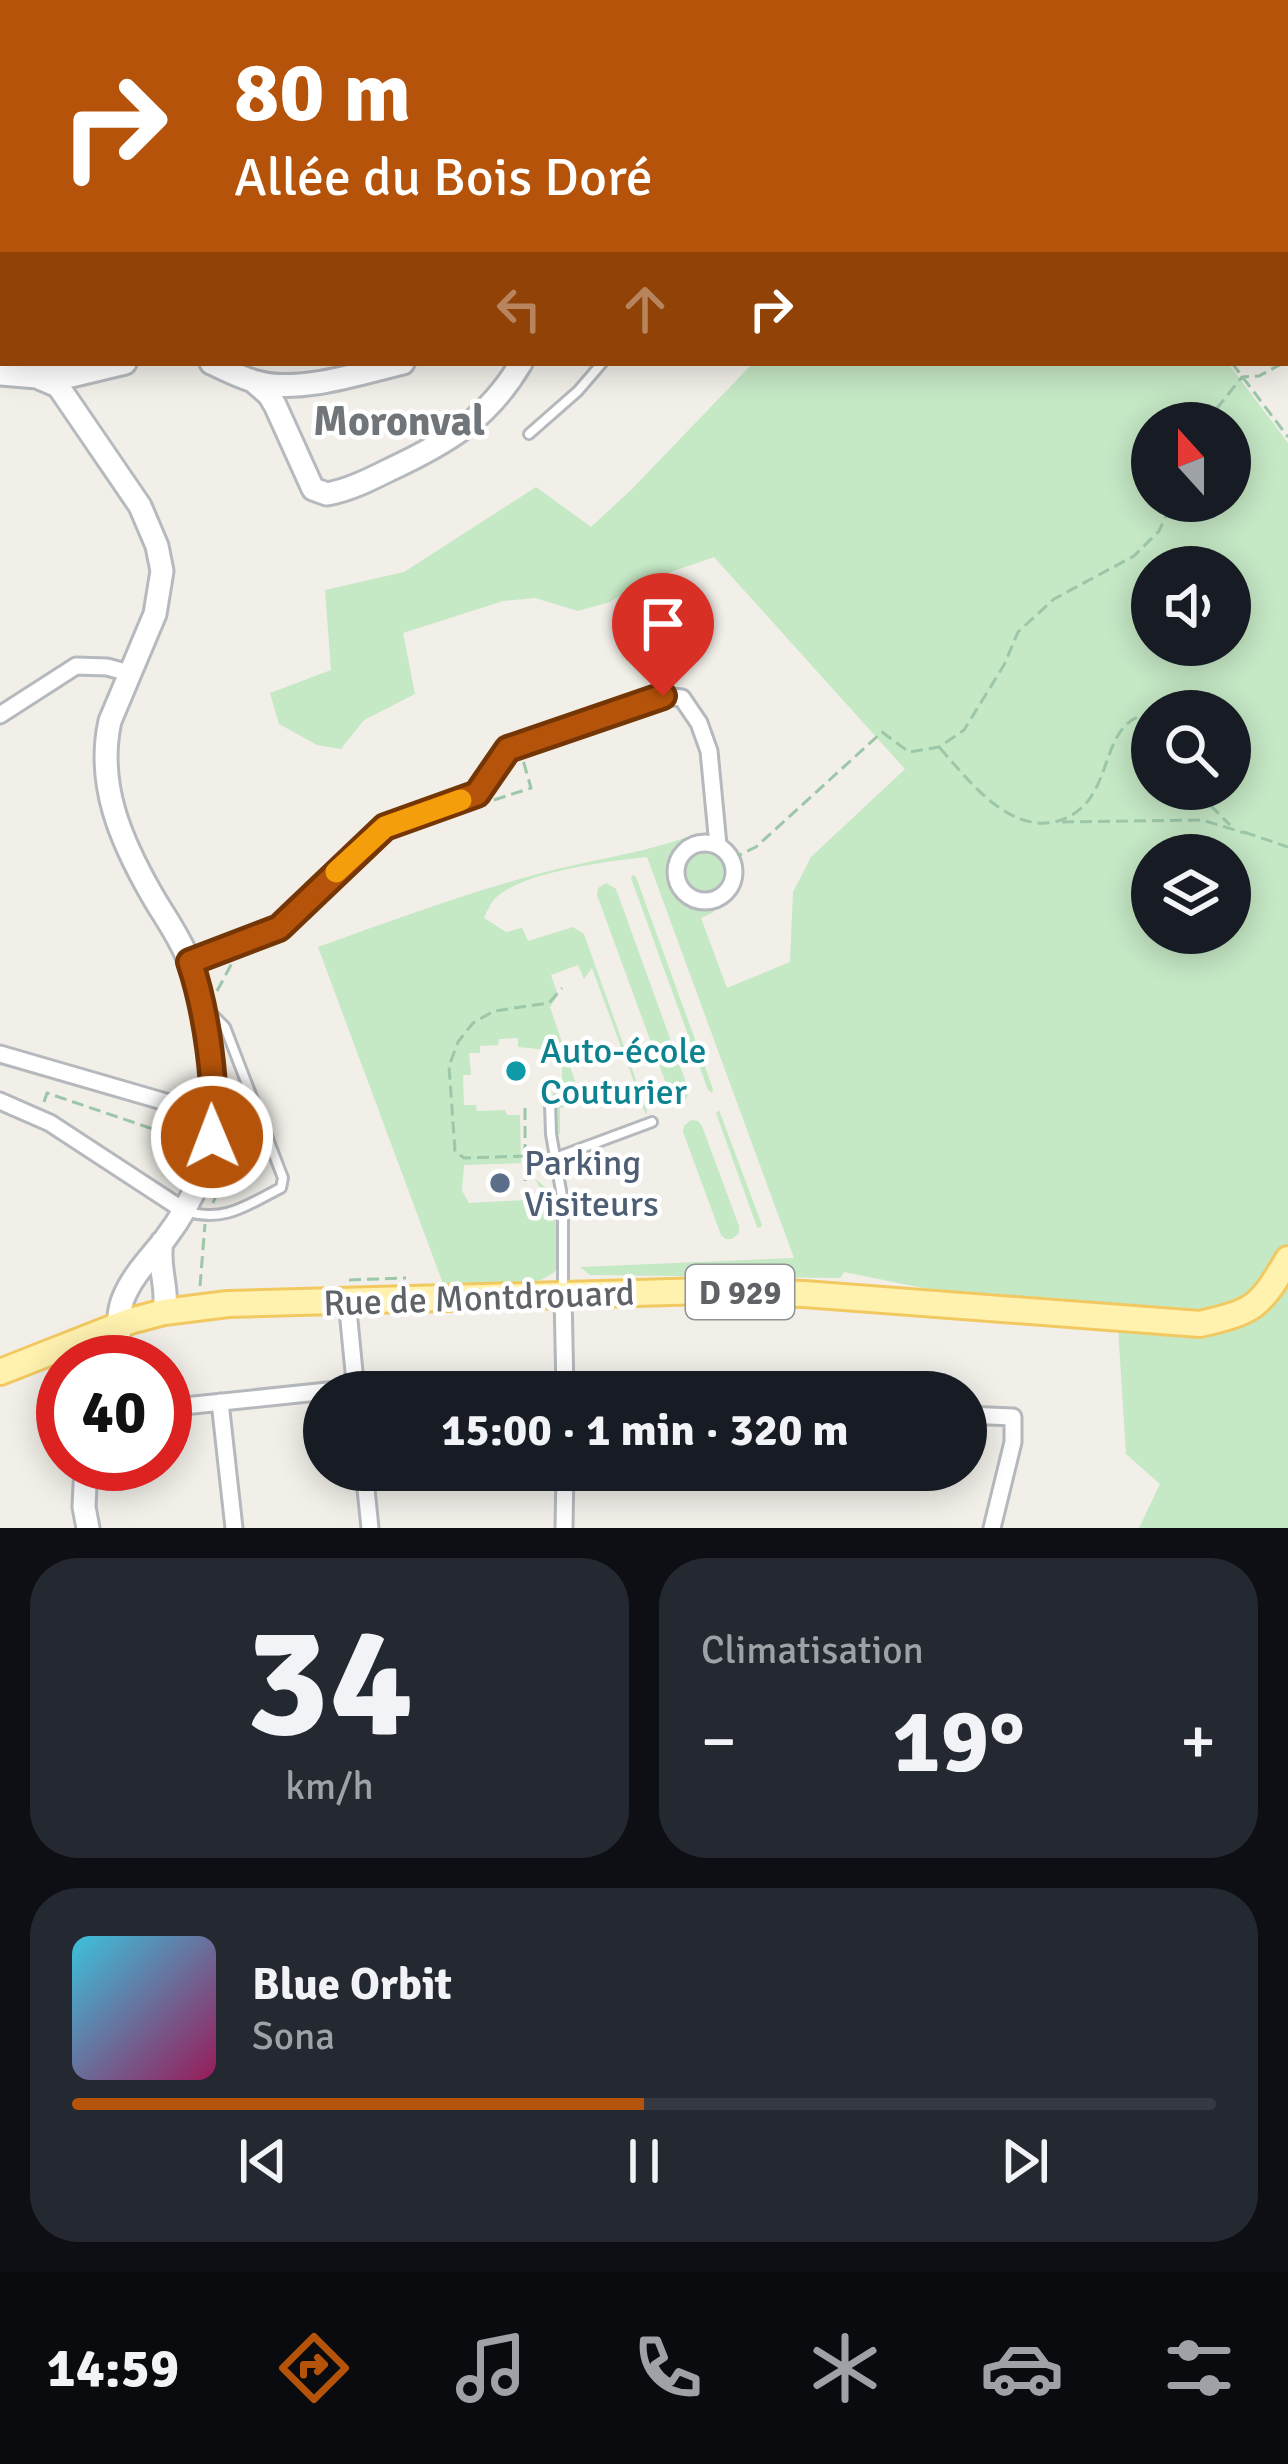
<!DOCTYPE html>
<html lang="fr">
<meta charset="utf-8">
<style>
:root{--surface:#171b24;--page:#242831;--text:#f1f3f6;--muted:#9ea1a6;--line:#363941;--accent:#b45309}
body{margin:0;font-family:Signika,sans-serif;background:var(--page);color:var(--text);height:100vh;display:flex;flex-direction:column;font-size:45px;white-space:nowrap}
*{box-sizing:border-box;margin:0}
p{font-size:39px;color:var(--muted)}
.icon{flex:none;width:66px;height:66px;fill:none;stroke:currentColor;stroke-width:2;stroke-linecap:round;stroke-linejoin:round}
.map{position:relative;height:1528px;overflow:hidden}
.side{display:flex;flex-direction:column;gap:30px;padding:30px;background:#0d0f14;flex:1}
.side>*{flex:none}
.guide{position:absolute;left:0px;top:0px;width:1290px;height:366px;box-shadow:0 6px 30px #0003;background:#b45309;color:#fff;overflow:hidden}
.needle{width:78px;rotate:339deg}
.tools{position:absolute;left:1131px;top:402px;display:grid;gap:24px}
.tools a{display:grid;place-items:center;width:120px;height:120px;border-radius:50%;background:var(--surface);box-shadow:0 6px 30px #0003;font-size:60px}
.speed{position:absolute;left:36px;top:1335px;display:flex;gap:24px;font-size:60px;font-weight:700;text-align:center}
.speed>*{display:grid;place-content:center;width:156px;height:156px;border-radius:50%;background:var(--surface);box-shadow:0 6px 30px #0003;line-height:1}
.speed .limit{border:18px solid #d22;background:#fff;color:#111}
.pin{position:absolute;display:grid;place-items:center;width:102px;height:102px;color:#fff;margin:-123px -51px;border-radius:50% 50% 50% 0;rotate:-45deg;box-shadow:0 0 12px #0007}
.pin .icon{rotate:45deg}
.me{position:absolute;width:132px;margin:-66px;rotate:359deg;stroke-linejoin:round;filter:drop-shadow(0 0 9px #0008)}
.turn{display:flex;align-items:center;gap:42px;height:252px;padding:0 36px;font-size:54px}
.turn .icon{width:156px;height:156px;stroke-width:2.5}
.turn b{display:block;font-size:84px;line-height:102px}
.lanes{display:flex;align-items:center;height:114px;padding:0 36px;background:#0003;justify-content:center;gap:60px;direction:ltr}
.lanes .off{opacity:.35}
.big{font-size:90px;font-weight:700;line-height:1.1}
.side .tile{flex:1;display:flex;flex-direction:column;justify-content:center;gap:18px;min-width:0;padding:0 42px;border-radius:48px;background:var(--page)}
.side .dial{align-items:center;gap:0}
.dial b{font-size:156px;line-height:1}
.song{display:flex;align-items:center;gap:36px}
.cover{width:144px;height:144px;border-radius:18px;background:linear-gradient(135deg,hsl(190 70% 55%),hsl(330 70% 35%))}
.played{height:12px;border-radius:6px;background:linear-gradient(90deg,var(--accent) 50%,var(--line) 50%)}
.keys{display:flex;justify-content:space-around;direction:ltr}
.heat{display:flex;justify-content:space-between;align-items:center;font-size:66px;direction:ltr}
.side .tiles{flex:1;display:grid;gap:30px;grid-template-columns:1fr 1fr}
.tile:last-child{grid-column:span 2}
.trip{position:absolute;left:303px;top:1371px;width:684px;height:120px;border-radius:60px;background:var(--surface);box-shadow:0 6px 30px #0003;font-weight:700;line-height:120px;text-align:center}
.tab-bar{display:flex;height:192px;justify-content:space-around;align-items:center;background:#090b0e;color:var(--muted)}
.tab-bar .icon{width:84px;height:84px}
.tab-bar .active{color:var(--accent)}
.tab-bar b{font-size:54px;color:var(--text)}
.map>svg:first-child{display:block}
.green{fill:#c5e8c5;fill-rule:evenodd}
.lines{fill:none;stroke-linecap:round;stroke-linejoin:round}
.lane-casing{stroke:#b5b8bc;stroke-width:14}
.street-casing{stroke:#b5b8bc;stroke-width:21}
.secondary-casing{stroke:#b6babf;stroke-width:27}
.primary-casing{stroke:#f2c960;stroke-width:30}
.path{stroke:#9cc7a9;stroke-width:3;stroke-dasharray:12 6;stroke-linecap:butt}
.lane{stroke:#fff;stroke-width:8}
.street{stroke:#fff;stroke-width:15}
.secondary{stroke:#fff;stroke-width:21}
.primary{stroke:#fff2af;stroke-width:24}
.route-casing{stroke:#753606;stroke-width:30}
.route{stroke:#b45309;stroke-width:21}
.slow{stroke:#f59e0b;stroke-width:21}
.culture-dot{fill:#0f9aa8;stroke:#fff;stroke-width:4.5}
.service-dot{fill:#5c6f8a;stroke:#fff;stroke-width:4.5}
.labels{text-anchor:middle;stroke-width:9;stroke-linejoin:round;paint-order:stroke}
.shield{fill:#fff;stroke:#8f9295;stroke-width:3}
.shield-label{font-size:33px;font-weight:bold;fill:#5f6368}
.culture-label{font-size:36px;fill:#0d838f;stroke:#fff;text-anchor:start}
.service-label{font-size:36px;fill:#4e5e75;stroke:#fff;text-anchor:start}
.street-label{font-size:36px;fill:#5f6368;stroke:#fff}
.quarter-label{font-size:42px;font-weight:bold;fill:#70757a;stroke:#fff}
</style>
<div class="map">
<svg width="1288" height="1528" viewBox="0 0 1288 1528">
<rect width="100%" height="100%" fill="#f1efe8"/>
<path class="green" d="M 753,363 L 1228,363 L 1288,443 L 1288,1528 L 1139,1528 L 1160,1484 L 1126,1454 L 1118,1327 L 844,1272 L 840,1278 L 590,1275 L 580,1267 L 794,1258 L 647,857 C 610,861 516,872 493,901 C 491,903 485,915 484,918 L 506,932 L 522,928 L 528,941 L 573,927 L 584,934 L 647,1111 L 646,1115 L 641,1103 L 630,1107 L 625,1095 L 634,1082 L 592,968 L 584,979 L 578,965 L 551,975 L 558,995 L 550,1007 L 581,1099 L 576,1105 L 560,1108 L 560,1134 L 556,1137 L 552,1085 L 562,1084 L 562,1063 L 551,1062 L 550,1050 L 518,1047 L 518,1038 L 499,1039 L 498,1045 L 480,1046 L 480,1053 L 469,1053 L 471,1075 L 463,1075 L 464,1105 L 476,1105 L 477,1111 L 505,1110 L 507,1115 L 520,1115 L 521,1163 L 464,1165 L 462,1191 L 469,1203 L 525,1200 L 525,1188 L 535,1198 L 542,1191 L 535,1179 C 566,1200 557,1231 556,1266 L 558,1268 C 540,1292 475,1287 445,1289 L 318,947 C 391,921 463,894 538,874 C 589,860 641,854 690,836 L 692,839 C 684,846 674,852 671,862 C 662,888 687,908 711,904 L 714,912 L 701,918 L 727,988 L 790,962 L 793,892 L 811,857 L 905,769 L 714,557 L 639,583 L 610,602 L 578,611 L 535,598 L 503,601 L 403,633 L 415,694 L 364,720 L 341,749 L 317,745 L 279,724 L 270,693 L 331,670 L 325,590 L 404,572 L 536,487 L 591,527 L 632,489 ZM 1152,423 L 1230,423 L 1230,501 L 1152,501 ZM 1152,567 L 1230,567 L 1230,645 L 1152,645 ZM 1152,711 L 1230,711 L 1230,789 L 1152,789 ZM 1152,855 L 1230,855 L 1230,933 L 1152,933 Z
M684 871a20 20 0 1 1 40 0a20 20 0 1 1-40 0Z
M 633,875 L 636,877 L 713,1089 L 712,1093 L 708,1090 L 631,878 Z
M 606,883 L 616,889 L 688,1088 L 687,1098 L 682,1101 L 671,1097 L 597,895 L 598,888 Z
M 719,1110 L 762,1225 L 760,1228 L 757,1227 L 716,1113 Z
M 691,1120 L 698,1121 L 702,1126 L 739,1226 L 739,1233 L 732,1239 L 726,1239 L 721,1235 L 683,1132 L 684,1126 Z"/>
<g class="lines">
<g class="lane-casing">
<path id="lane" d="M 529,434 L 578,391 L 602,363
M 550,1103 L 551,1134 L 563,1202 L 563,1292
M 555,1158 L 652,1122
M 184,1211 C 225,1223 245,1206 281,1188 L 283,1178 L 225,1027 L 214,1016 L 208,1016"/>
</g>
<g class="street-casing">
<path id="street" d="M 0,715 L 76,666 L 107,667 L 129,673
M676 872a29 29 0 1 1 58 0a29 29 0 1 1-58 0Z
M 190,962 L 279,928 L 385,827 L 477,794 L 509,749 L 663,696 L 682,698 L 699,723 L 709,751 L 718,845
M 0,1054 L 214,1116
M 0,1101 L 50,1123 L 183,1210
M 563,1293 L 565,1392
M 347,1300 L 356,1392
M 220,1402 L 234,1528
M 165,1408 L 356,1388
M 966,1415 L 1013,1417 L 1013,1442 L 992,1528
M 364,1470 L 370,1528
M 564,1528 L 565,1470"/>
</g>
<g class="secondary-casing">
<path id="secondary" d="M 1119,3 L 1121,0
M 211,363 C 226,370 241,378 257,382 C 299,394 360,373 403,363
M 43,372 L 71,376 L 125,363
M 0,374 L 37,377 L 58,386 L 140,506 L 157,546 L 162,571 L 155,614 L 110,721 C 96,784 121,841 152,895 C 164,916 179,936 188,959 C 206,999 212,1059 214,1103 C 216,1151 194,1201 165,1239 C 150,1258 132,1276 123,1299 C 115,1319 121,1341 118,1362
M 253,381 L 269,395 L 275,405 L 313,489 L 327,494 C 349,490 369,480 389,470 C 447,443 488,419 521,363
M 162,1242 C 157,1267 169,1287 164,1312
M 86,1464 L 84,1507 L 88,1528"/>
</g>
<g class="primary-casing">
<path id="primary" d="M 0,1372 L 130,1321 L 164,1312 L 228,1304 L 707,1291 L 804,1294 L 1200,1324 C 1255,1311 1259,1308 1288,1259"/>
</g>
<path class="path" d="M 1287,360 L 1288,359
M 1232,363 L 1288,437
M 1205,423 L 1242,377 L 1259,376 L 1283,363
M 940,748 C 969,781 1011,837 1061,820 C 1076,815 1088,804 1095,790 C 1111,761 1112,716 1152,714
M 1202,789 L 1211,806 L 1230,825
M 494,800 L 531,788 L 523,760
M 1062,822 L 1202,820 L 1245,833
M 1244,832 L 1288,847
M 731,859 L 756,847 L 882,732 L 909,752 L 939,747 L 964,730 L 1004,665 L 1018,632 L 1054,599 L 1134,556 L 1159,531 L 1173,501
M 217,991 L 232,963
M 44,1102 L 47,1093 L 194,1143
M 525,1108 L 525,1181
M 525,1156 L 464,1158 L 455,1151 L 449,1066 L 458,1042 L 473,1023 L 494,1011 L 549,1003 L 562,988
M 213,1203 L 217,1193 L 241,1162 L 233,1121
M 349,1280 L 406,1278
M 200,1286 L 205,1224"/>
<use href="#lane" class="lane"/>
<use href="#street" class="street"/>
<use href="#secondary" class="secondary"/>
<use href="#primary" class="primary"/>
</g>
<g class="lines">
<g class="route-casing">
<path id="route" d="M 212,1137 C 218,1087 206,1009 190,962 L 279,928 L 385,827 L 477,794 L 508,749 L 663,696"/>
</g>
<use href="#route" class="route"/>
<path class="slow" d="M 336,872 L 385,827 L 461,800"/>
</g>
<circle class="culture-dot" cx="516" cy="1071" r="12"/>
<circle class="service-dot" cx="500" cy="1183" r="12"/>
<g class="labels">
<rect class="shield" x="686" y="1265" width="108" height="54" rx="9"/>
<g class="shield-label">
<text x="740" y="1304">D 929</text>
</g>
<g class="culture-label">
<text x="540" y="1063">Auto-école<tspan x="540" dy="41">Couturier</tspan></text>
</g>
<g class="service-label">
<text x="524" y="1175">Parking<tspan x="524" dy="41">Visiteurs</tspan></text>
</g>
<g class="street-label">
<text transform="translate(479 1297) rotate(-2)" y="13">Rue de Montdrouard</text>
</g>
<g class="quarter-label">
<text x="399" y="435">Moronval</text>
</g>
</g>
</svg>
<div class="tools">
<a><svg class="needle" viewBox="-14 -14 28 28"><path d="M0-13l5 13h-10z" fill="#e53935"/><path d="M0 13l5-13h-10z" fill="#9ea1a6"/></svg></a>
<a><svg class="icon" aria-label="sound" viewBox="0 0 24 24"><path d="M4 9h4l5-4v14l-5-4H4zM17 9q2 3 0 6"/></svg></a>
<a><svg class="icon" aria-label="search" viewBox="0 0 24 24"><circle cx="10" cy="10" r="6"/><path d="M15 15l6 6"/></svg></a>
<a><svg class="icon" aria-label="layers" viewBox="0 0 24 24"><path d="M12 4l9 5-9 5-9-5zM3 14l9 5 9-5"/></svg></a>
</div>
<div class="speed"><div class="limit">40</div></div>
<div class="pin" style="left:663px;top:696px;background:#d93025"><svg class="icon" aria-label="arrive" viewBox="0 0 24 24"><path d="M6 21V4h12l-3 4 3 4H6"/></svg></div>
<svg class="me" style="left:212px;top:1137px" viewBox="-20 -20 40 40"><circle r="17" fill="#b45309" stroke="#fff" stroke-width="3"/><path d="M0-11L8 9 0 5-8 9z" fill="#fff"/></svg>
<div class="trip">15:00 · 1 min · 320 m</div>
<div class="guide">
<div class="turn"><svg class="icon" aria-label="right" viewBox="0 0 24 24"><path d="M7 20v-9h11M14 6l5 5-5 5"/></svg><div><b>80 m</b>Allée du Bois Doré</div></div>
<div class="lanes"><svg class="icon off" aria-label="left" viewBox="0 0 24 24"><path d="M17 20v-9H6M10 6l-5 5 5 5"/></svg><svg class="icon off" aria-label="ahead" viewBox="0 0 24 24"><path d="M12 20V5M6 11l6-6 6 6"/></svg><svg class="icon" aria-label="right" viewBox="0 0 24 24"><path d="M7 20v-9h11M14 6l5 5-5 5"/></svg></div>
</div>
</div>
<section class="side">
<div class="tiles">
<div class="tile dial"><b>34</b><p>km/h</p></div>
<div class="tile"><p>Climatisation</p>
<div class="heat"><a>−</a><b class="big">19°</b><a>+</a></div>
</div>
<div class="tile">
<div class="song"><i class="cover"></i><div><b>Blue Orbit</b><p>Sona</p></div></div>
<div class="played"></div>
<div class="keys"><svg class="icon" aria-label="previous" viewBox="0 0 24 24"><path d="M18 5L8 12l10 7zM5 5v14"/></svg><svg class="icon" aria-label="pause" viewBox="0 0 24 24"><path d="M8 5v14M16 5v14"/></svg><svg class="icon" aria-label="next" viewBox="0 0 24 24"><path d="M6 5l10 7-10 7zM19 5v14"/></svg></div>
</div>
</div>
</section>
<nav class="tab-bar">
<b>14:59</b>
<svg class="icon active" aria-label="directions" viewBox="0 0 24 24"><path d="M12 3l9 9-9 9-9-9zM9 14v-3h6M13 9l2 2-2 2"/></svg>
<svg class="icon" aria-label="music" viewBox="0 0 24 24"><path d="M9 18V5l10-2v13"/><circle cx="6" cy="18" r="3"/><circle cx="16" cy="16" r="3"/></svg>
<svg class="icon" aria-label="phone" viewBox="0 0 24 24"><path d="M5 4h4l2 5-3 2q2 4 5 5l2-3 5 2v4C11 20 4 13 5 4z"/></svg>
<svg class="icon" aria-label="climate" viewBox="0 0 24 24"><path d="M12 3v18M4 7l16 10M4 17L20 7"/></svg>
<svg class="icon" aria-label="car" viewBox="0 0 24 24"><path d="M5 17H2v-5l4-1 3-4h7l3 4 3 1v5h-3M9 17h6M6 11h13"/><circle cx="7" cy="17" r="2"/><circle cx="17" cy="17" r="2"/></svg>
<svg class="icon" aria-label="filters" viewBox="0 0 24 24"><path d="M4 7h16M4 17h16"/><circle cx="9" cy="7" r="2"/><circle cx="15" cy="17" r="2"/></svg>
</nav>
